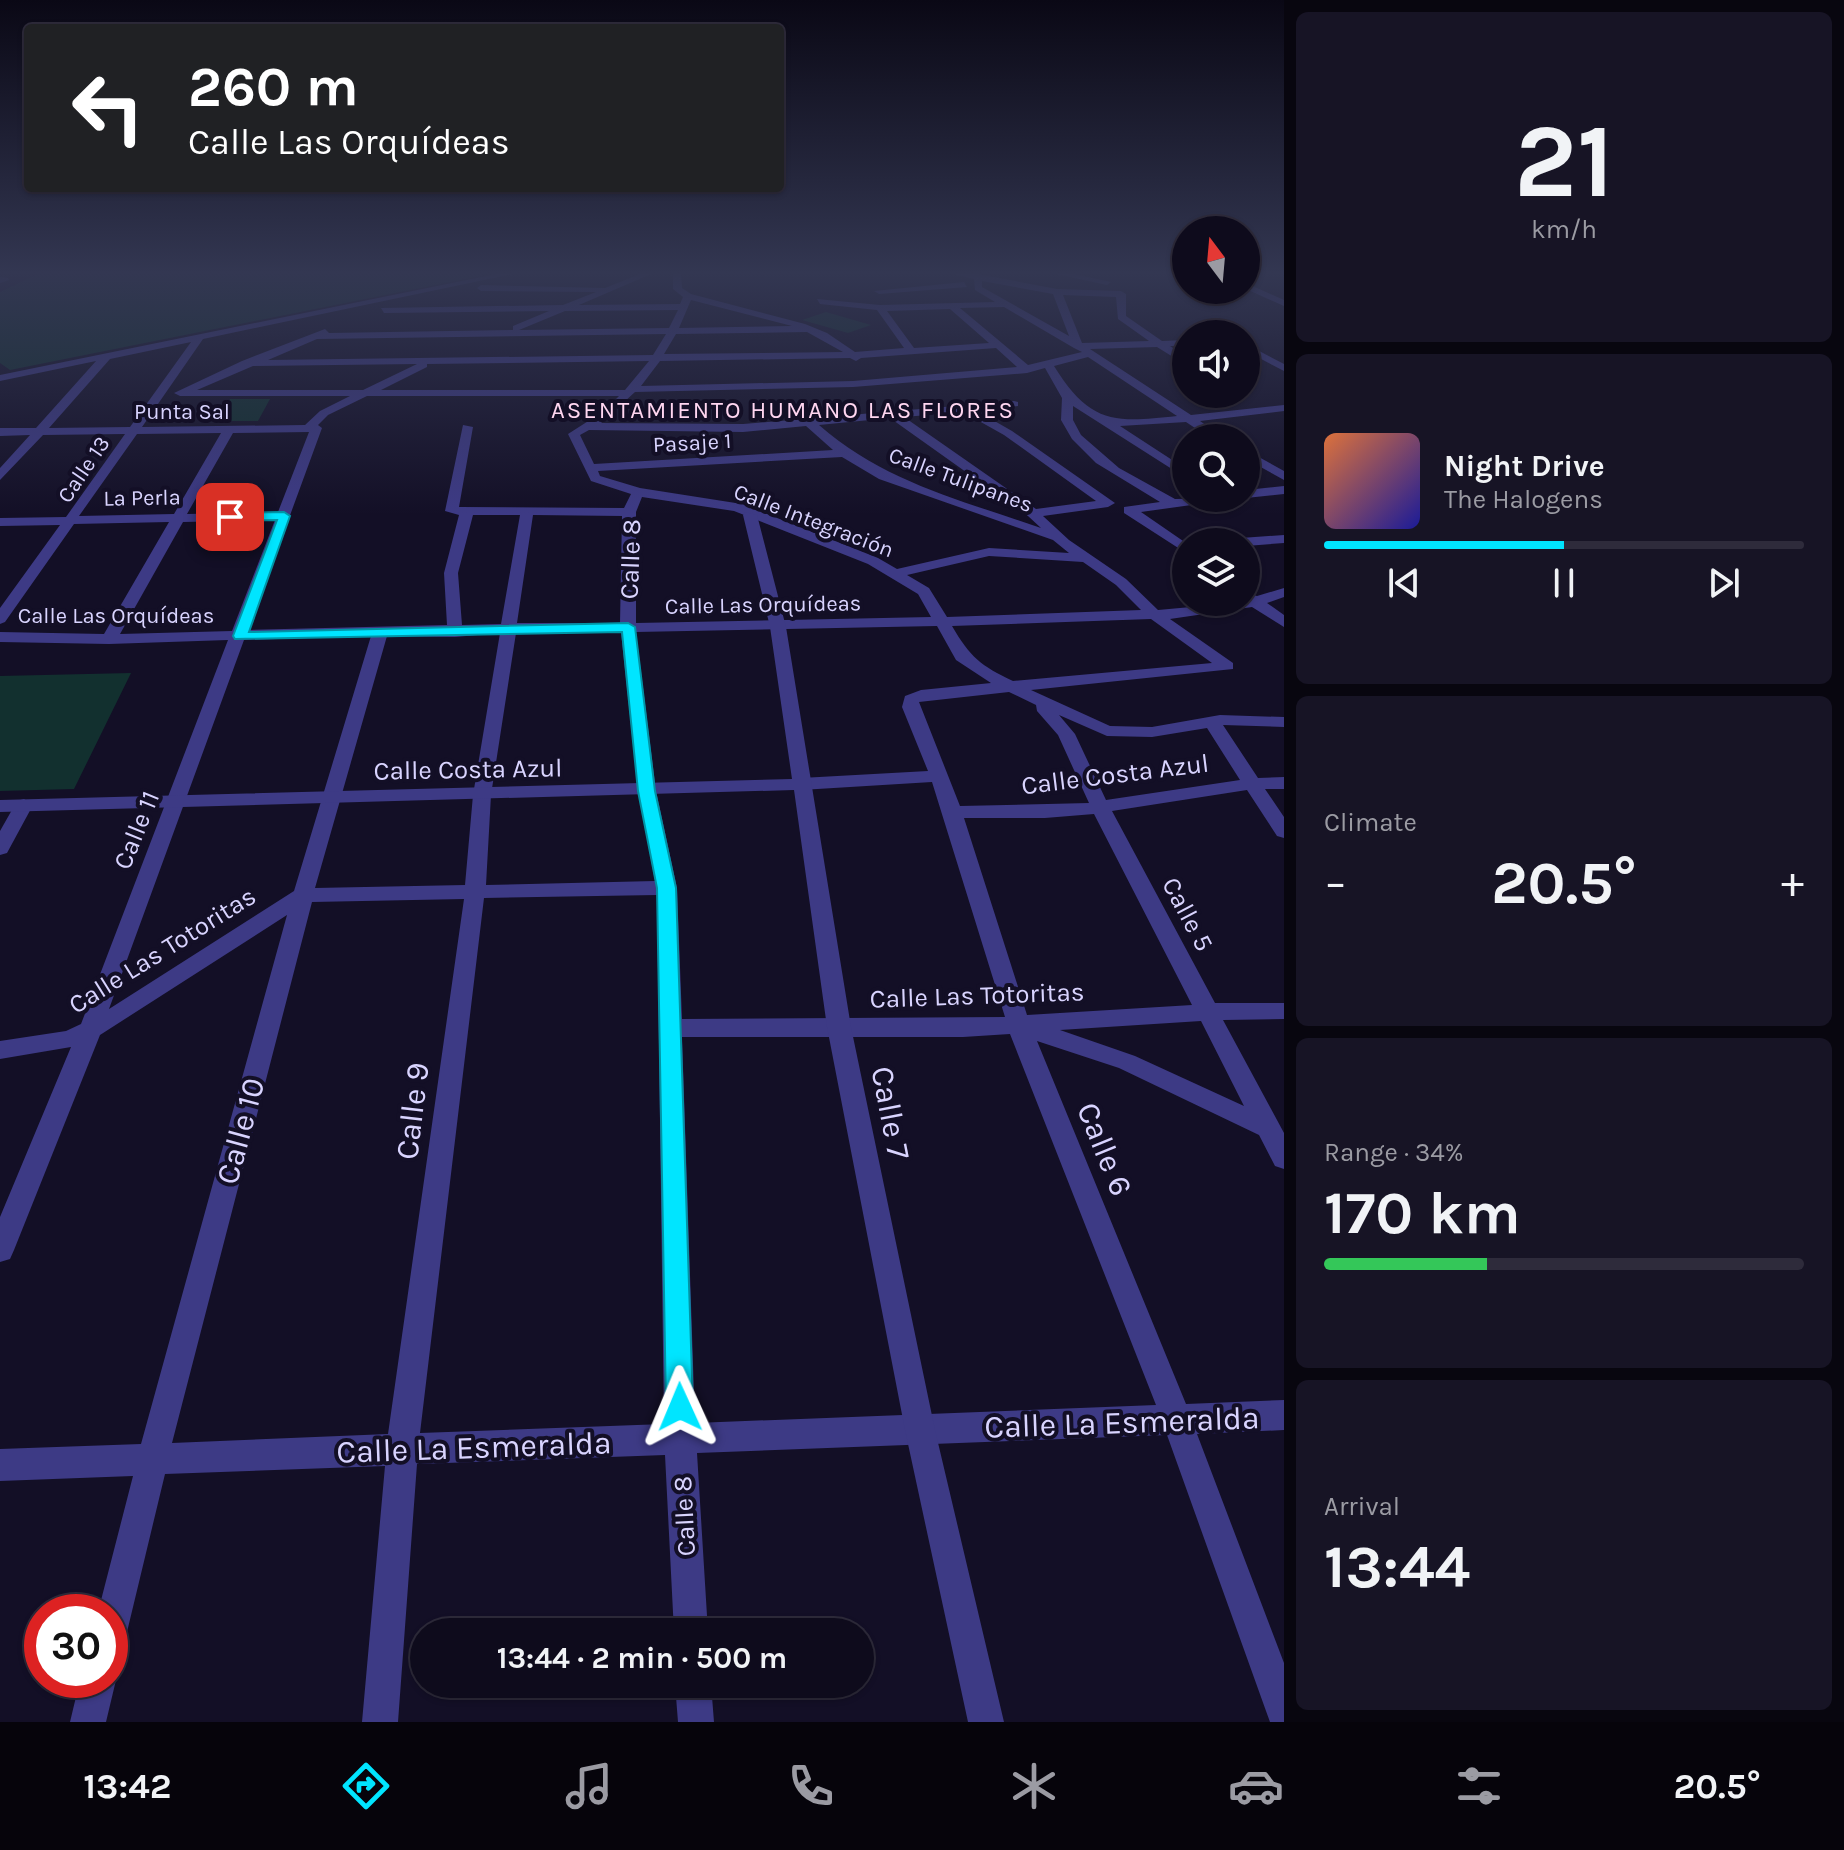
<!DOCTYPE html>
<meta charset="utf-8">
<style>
:root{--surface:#0e0b1c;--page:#171425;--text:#f1f3f6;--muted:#9b9ba3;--line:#2e2b3b;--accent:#00e5ff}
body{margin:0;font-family:Karla,sans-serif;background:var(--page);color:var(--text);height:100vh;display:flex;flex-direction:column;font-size:30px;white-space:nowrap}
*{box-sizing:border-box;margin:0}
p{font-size:26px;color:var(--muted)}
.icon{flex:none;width:44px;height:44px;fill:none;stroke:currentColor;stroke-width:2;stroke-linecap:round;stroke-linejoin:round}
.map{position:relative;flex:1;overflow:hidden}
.drawer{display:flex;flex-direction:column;gap:12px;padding:12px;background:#08060f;width:560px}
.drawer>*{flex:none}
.banner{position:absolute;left:24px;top:24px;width:760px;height:168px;border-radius:8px;box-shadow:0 2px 6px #0004,0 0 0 2px var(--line);background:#202124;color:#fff;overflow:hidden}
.needle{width:52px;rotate:344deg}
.tools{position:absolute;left:1172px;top:216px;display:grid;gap:16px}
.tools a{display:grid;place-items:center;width:88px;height:88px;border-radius:50%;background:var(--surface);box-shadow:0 2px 6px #0004,0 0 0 2px var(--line);font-size:40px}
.speed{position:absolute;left:24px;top:1594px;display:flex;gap:16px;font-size:40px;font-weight:700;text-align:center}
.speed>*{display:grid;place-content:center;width:104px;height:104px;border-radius:50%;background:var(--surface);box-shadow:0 2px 6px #0004,0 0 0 2px var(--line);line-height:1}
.speed .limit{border:12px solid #d22;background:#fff;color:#111}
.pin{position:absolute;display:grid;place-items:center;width:68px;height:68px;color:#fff;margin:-34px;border-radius:16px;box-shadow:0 4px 12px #0006}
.me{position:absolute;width:88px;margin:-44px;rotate:359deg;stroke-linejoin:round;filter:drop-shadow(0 0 6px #0008)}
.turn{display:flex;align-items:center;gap:28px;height:168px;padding:0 32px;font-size:36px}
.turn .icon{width:104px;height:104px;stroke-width:2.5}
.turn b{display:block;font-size:56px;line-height:68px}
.big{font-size:60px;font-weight:700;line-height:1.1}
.drawer .widget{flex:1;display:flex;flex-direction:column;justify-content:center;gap:12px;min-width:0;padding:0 28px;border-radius:12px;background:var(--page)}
.drawer .dial{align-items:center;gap:0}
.dial b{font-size:104px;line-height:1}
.song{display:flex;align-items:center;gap:24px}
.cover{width:96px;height:96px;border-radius:12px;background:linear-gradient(135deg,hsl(20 70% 55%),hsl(240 70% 35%))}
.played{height:8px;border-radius:4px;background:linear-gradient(90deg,var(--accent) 50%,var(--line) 50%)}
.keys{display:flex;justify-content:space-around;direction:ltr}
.heat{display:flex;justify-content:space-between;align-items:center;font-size:44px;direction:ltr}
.charge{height:12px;border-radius:6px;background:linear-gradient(90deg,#34c759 34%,var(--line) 0)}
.trip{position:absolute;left:410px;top:1618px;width:464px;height:80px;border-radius:40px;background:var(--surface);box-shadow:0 2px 6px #0004,0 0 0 2px var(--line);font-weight:700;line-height:80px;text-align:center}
.tabs{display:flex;height:128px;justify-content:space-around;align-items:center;background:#06040b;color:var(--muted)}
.tabs .icon{width:56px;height:56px}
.tabs .active{color:var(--accent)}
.tabs b{font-size:36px;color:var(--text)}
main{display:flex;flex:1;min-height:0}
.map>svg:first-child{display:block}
.green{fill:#12302f}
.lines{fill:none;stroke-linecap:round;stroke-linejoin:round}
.minor{fill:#3d3a85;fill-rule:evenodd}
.tertiary{fill:#3d3a85;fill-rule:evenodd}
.route{fill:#00e5ff;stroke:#0095a6;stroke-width:2}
.labels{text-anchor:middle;stroke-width:8;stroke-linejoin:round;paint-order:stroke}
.far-street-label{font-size:22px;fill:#d9d4ff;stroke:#130f26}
.far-neighbourhood-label{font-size:24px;letter-spacing:2px;fill:#ffd6f0;stroke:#130f26}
.street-label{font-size:26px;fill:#d9d4ff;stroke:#130f26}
.near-street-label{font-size:32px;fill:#d9d4ff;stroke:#130f26}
</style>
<main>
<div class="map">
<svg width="1284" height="1722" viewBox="0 0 1284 1722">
<rect width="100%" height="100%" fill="#130f26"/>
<path class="green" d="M 38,274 L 490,274 L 10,370 L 0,363 L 0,292 Z
M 826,312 L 871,325 L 848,333 L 802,320 Z
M 230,399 L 270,399 L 258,421 L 218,421 Z
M 131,673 L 74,789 L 0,791 L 0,676 Z"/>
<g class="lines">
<path class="minor" d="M 496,274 L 512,274 L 203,339 L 142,427 L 305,425 L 320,411 L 350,396 L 180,396 L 174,393 L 242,361 L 325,329 L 329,333 L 513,330 L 513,326 L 549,311 L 384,313 L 381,308 L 563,305 L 596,292 L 481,291 L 477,288 L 481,285 L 605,288 L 640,274 L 651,274 L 579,305 L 680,304 L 683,297 L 673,289 L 673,274 L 681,274 L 682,288 L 691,294 L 805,324 L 827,333 L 855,352 L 904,348 L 877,310 L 820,304 L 817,299 L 880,305 L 995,302 L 975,290 L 974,279 L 954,274 L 978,274 L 1057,289 L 1121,291 L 1126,294 L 1126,316 L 1162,341 L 1186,340 L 1186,346 L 1170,346 L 1186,357 L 1186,365 L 1157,347 L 1090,349 L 1191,415 L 1284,405 L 1284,411 L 1200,421 L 1224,438 L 1210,438 L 1186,422 L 1120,426 L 1186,469 L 1186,478 L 1073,406 L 1073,420 L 1081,435 L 1119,468 L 1175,499 L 1220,498 L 1213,502 L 1141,512 L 1186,543 L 1186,553 L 1124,513 L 1124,507 L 1160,502 L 1096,463 L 1072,439 L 1061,420 L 1062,398 L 1045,368 L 1027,373 L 853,387 L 635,392 L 601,423 L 743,424 L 1014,401 L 1018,402 L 1018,406 L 977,411 L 1012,431 L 1115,503 L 1108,507 L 1043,516 L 1069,540 L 1126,579 L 1158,610 L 1246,602 L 1246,593 L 1257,596 L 1284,588 L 1284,597 L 1267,603 L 1284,615 L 1284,627 L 1252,607 L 1170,619 L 1233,663 L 1233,669 L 1031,690 L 1110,726 L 1152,727 L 1220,715 L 1284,717 L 1284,727 L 1223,725 L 1258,778 L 1284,777 L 1284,789 L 1265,789 L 1284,817 L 1284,838 L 1277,836 L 1247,790 L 1112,811 L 1215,1003 L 1284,1003 L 1284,1019 L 1223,1020 L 1284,1133 L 1284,1169 L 1275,1166 L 1259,1135 L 1119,1068 L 1037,1041 L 1186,1404 L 1284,1400 L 1284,1430 L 1197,1434 L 1284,1663 L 1284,1722 L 1270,1722 L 1266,1711 L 1167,1435 L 697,1453 L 708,1632 L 674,1632 L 665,1455 L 417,1464 L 398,1722 L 362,1722 L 385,1466 L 165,1474 L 127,1632 L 122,1644 L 110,1649 L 110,1612 L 98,1612 L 133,1476 L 0,1481 L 0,1449 L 141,1444 L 287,915 L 100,1035 L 14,1250 L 10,1259 L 0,1262 L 0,1217 L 71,1047 L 0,1059 L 0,1041 L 66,1031 L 81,1024 L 228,640 L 109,644 L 0,642 L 0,632 L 104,634 L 169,522 L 74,524 L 5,622 L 0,624 L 0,608 L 60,525 L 0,526 L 0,518 L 66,517 L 125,434 L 43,435 L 0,480 L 0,468 L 30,435 L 0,436 L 0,428 L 36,428 L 96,361 L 0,381 L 0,375 ZM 982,281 L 1053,294 L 1069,336 L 982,287 ZM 1063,295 L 1116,297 L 1118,319 L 1149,341 L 1082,343 ZM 691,300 L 792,326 L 679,328 ZM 1004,307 L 1074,348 L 1082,352 L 1028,365 L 960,308 ZM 950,309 L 989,343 L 914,348 L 887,311 ZM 678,310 L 669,328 L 519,330 L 565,311 ZM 807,332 L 843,352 L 664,354 L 676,334 ZM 666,334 L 653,355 L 268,360 L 317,339 ZM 191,342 L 130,427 L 49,428 L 110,359 ZM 996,348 L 1017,367 L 853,381 L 641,386 L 660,361 L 850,358 L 856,361 L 861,358 ZM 1088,357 L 1177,416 C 1114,423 1090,424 1054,366 ZM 649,361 L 625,390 L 381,390 L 427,367 L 427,364 ZM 417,364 L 363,390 L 197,390 L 253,366 ZM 367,396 L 619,396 L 604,411 L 568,434 L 591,481 L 631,494 L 624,508 L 459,507 L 473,427 L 463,425 L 445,511 L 459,515 L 444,573 L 447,625 L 248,630 L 322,428 L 318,425 L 328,415 ZM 963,412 L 1004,435 L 1096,501 L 1036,509 L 904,417 ZM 890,418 L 1028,516 L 1041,528 C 961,500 884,482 819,425 ZM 806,426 L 833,450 L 594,464 L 580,435 L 589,430 L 743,432 ZM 309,432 L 278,512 L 187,514 L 233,433 ZM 221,433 L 174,514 L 79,516 L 137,434 ZM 842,457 L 879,479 L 1053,540 L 1069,553 L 989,548 L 897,569 L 878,558 L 742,504 L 640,488 L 600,476 L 598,471 ZM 642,497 L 734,511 L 868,564 L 918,594 L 931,617 L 636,623 L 636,512 ZM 473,515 L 520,515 L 501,624 L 462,625 L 458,573 ZM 533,515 L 622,516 L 620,623 L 517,623 ZM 275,520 L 232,631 L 120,634 L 183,522 ZM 989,556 L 1083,562 L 1116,585 L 1141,610 L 947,617 L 929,588 L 907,575 ZM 1151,619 L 1212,663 L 1013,681 C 981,666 970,657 952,626 ZM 937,626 L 956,660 L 991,683 L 921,690 L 905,696 L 902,707 L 928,771 L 801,778 L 792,784 L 801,790 L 932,782 L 1005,1017 L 682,1019 L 677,888 L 656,791 L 636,632 ZM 621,632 L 638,791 L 655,881 L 486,885 L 491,795 L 516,633 ZM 500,633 L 473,795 L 465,885 L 315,888 L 387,636 L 455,637 ZM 371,636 L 294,891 L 109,1009 L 244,640 ZM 1009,692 L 1036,705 L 1037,711 L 1058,735 L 1089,803 L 960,806 L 919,702 ZM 1059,715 L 1107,736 L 1152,737 L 1207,728 L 1240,780 L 1106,800 L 1075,734 ZM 1094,814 L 1192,1005 L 1027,1015 L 964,818 L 1045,818 ZM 657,895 L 664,1424 L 420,1433 L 484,898 ZM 464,899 L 388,1434 L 172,1443 L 312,902 ZM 1201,1021 L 1244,1106 L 1135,1056 L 1060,1030 ZM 1010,1034 L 1156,1405 L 695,1423 L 682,1037 L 963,1037 Z
M 1056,274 L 1074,274 L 1111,282 L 1107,285 Z
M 0,277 L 8,278 L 9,280 L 0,283 Z
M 964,282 L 967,287 L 879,294 L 874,291 Z
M 1246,283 L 1284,300 L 1284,306 L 1246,289 Z
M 1246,344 L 1284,364 L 1284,371 L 1246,351 Z
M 1246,450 L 1284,471 L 1284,480 L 1246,459 Z
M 1284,486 L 1284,494 L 1246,498 L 1246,490 Z
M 1284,535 L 1284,543 L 1246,546 L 1246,542 L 1234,542 L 1241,538 Z
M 24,799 L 33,805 L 7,853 L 0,855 L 0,831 L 17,801 Z
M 110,1667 L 116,1680 L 106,1722 L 70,1722 L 80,1680 L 110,1680 Z
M 675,1684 L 711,1684 L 714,1722 L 678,1722 Z"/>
<path class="tertiary" d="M 745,512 L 757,515 L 786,627 L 851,1027 L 935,1430 L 1004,1722 L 968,1722 L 905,1430 L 827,1027 L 794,790 L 0,812 L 0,800 L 792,779 L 770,627 L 743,515 Z"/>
</g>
<linearGradient id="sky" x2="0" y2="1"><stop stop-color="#0a0815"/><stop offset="0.53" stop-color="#333752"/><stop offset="1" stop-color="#333752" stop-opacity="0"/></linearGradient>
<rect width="1284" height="515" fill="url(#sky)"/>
<path class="route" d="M 284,512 L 290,516 L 249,632 L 628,623 L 635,627 L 655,791 L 676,888 L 693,1407 L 689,1417 L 680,1421 L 670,1417 L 666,1407 L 657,888 L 638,791 L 622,632 L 235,639 L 233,636 L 277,520 L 230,521 L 224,517 L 230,513 Z"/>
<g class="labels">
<g class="far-street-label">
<text x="182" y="419">Punta Sal</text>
<text transform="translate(692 442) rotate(-3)" y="8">Pasaje 1</text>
<text transform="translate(83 469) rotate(-56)" y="8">Calle 13</text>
<text transform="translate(961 479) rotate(20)" y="8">Calle Tulipanes</text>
<text transform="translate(142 497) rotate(-1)" y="8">La Perla</text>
<text transform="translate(814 520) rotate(21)" y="8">Calle Integración</text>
<text transform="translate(763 604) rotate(-1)" y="8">Calle Las Orquídeas</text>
<text x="116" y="623">Calle Las Orquídeas</text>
</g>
<g class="far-neighbourhood-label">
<text x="783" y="418">ASENTAMIENTO HUMANO LAS FLORES</text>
</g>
<g class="street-label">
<text transform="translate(630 559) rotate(-88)" y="9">Calle 8</text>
<text transform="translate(468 769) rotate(-1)" y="9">Calle Costa Azul</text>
<text transform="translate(1115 774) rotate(-7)" y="9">Calle Costa Azul</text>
<text transform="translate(136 830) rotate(-68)" y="9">Calle 11</text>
<text transform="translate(1188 914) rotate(62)" y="9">Calle 5</text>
<text transform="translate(162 950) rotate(-32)" y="9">Calle Las Totoritas</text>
<text transform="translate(977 995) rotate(-2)" y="9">Calle Las Totoritas</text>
<text transform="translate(684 1516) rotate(-93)" y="9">Calle 8</text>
</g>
<g class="near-street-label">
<text transform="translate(412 1111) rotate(-83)" y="11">Calle 9</text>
<text transform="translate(891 1113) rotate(79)" y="11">Calle 7</text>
<text transform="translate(240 1131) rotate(-75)" y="11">Calle 10</text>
<text transform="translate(1105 1149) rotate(68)" y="11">Calle 6</text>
<text transform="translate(1122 1422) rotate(-2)" y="11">Calle La Esmeralda</text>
<text transform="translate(474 1447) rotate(-2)" y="11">Calle La Esmeralda</text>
</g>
</g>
</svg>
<div class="tools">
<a><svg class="needle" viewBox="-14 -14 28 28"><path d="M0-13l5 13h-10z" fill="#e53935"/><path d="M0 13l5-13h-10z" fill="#9b9ba3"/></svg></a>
<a><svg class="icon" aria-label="sound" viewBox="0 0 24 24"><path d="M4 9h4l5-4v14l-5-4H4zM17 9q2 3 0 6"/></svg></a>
<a><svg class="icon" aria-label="search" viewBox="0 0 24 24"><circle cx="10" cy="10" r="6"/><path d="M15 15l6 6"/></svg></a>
<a><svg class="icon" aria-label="layers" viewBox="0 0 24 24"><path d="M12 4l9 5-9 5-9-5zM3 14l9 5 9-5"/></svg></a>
</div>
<div class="speed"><div class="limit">30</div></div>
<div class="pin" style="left:230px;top:517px;background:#d93025"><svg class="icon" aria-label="arrive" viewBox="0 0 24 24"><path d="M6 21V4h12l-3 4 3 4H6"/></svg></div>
<svg class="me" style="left:680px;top:1407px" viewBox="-20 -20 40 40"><path d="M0-17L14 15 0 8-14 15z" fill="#00e5ff" stroke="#fff" stroke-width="4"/></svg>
<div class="trip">13:44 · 2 min · 500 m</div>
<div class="banner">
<div class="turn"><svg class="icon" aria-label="left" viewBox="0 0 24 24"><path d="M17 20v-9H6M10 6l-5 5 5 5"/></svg><div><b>260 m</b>Calle Las Orquídeas</div></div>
</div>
</div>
<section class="drawer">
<div class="widget dial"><b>21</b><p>km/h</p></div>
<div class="widget">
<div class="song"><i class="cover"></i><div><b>Night Drive</b><p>The Halogens</p></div></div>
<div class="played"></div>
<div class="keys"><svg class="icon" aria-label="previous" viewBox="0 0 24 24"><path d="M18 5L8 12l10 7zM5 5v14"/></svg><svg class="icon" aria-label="pause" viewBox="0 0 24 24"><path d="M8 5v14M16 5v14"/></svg><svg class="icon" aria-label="next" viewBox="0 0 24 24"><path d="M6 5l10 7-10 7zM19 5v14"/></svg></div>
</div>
<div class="widget"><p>Climate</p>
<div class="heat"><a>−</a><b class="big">20.5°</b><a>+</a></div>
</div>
<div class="widget"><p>Range · 34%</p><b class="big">170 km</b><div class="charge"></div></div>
<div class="widget"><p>Arrival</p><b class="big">13:44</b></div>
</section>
</main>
<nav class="tabs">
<b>13:42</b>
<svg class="icon active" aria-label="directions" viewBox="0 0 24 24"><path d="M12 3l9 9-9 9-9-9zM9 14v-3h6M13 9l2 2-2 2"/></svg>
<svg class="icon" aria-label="music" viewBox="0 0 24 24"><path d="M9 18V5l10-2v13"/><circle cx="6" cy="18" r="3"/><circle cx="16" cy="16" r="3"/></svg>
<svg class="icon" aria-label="phone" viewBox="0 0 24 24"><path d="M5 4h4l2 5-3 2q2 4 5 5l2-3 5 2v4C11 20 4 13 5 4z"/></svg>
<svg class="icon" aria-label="climate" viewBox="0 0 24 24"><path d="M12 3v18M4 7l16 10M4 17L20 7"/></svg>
<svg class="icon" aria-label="car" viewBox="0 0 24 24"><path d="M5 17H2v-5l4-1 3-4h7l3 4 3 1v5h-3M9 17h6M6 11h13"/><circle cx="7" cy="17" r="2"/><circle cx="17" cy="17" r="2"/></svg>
<svg class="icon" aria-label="filters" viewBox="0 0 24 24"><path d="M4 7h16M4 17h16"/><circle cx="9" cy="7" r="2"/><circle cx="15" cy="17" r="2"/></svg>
<b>20.5°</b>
</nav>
